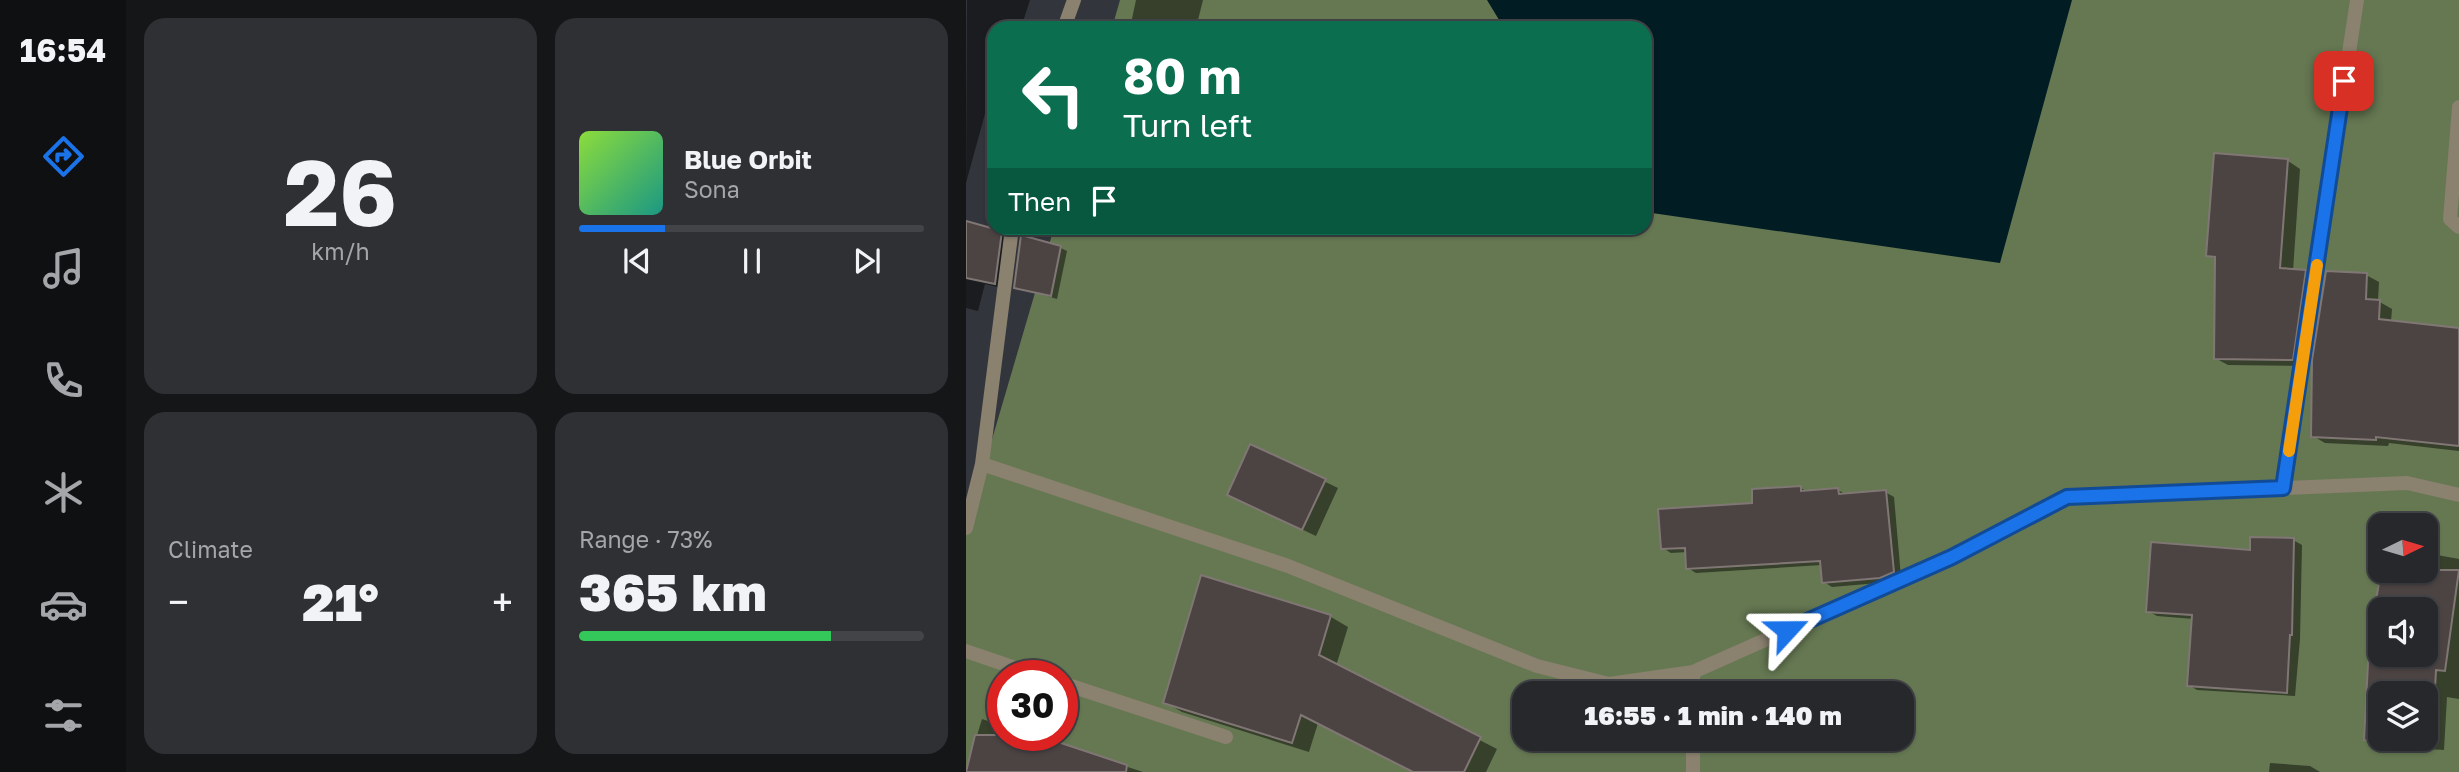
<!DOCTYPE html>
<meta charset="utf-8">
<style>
:root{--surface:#26282c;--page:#2e3034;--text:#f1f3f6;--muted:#a4a6a9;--line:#424448;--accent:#1a73e8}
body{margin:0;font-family:"Golos Text",sans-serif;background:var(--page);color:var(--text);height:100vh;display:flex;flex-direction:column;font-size:26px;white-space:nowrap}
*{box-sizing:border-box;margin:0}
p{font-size:23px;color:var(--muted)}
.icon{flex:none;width:38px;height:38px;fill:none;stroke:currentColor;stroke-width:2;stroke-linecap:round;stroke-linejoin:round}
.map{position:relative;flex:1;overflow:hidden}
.sheet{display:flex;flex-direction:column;gap:18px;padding:18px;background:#151618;width:840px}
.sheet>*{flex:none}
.guide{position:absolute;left:21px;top:21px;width:665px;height:214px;border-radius:21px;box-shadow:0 2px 5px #0004,0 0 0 2px var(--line);background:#0b6e4f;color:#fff;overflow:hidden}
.needle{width:46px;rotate:85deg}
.buttons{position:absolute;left:1402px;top:513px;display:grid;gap:14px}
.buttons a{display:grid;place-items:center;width:70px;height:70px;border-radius:14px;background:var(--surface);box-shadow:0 2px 5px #0004,0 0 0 2px var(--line);font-size:35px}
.speed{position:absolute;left:21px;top:660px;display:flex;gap:14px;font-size:35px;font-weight:700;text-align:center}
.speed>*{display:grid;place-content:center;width:91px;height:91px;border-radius:50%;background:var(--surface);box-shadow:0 2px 5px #0004,0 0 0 2px var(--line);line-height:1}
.speed .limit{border:10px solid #d22;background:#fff;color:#111}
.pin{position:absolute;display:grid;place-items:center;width:60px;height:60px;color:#fff;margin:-30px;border-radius:14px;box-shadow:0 4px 10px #0006}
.me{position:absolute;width:77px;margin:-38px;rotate:66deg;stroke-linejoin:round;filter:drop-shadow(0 0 5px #0008)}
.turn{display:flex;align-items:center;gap:24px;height:147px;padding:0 21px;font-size:32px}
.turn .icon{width:91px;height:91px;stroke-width:2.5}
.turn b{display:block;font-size:49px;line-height:60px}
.then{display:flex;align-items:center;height:66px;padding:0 21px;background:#0003;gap:14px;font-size:26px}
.big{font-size:52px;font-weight:800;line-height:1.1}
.sheet .card{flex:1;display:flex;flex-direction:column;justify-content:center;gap:10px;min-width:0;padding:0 24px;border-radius:21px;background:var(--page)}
.sheet .dial{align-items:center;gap:0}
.dial b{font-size:91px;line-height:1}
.song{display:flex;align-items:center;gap:21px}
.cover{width:84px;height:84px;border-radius:10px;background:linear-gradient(135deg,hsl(90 70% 55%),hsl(170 70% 35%))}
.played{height:7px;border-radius:4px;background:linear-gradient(90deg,var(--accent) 25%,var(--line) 25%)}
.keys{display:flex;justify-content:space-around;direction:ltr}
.heat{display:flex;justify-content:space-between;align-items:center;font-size:38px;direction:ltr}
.charge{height:10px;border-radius:5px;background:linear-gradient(90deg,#34c759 73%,var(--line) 0)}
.sheet .tiles{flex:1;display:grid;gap:18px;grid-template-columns:repeat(2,1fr)}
.trip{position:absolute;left:546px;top:681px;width:402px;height:70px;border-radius:21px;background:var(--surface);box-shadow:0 2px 5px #0004,0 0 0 2px var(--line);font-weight:800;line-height:70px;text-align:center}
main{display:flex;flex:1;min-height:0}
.menu{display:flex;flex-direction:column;width:126px;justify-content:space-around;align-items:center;background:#0f1012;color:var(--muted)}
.menu .icon{width:49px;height:49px}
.menu .active{color:var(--accent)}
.menu b{font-size:32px;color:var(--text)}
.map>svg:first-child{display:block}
.forest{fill:#657852;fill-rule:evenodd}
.water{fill:#021c24}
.shadow{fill:#0007;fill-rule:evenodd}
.building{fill:#4c4442;stroke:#807775;stroke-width:2;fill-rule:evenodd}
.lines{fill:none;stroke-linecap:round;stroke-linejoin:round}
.street{stroke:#8a816f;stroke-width:14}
.route-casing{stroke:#114b97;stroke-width:18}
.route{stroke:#1a73e8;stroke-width:12}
.slow{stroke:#f59e0b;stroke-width:12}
</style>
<main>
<nav class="menu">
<b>16:54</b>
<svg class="icon active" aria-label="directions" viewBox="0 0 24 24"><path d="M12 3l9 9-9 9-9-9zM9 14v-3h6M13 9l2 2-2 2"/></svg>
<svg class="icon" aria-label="music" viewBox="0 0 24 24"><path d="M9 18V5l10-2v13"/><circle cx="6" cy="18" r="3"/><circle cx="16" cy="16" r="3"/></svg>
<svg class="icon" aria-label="phone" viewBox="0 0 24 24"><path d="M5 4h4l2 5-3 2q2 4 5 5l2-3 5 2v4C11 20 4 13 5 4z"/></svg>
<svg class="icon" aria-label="climate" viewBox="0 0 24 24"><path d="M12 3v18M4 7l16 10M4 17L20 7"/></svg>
<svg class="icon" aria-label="car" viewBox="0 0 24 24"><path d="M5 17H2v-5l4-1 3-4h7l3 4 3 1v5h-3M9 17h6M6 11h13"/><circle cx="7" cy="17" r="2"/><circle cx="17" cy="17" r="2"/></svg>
<svg class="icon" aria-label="filters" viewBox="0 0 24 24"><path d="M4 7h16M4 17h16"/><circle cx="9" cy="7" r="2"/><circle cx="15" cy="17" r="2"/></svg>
</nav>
<section class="sheet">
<div class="tiles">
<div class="card dial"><b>26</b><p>km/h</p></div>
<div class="card">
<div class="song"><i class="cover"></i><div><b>Blue Orbit</b><p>Sona</p></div></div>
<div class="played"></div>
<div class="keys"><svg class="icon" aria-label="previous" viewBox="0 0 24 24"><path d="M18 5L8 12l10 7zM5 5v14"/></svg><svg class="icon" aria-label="pause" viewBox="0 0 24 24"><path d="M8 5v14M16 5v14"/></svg><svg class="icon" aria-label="next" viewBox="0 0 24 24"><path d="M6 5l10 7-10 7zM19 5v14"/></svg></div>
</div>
<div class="card"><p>Climate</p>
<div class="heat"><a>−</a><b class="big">21°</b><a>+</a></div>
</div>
<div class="card"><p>Range · 73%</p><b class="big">365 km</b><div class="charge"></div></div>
</div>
</section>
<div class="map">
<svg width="1493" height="772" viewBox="0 0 1493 772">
<rect width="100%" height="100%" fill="#32353b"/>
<path class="forest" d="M 154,0 L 1493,0 L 1493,772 L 0,772 L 0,528 L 88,228 L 679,228 L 679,28 L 146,28 ZM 1414,525 L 1460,525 L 1460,570 L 1414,570 ZM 1414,609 L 1460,609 L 1460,654 L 1414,654 ZM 37,676 L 96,676 L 96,735 L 37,735 ZM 558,693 L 936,693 L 936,738 L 558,738 ZM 1414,693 L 1460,693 L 1460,738 L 1414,738 Z"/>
<path class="water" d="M 521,0 L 1106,0 L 1034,263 L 679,212 L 679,28 L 538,28 Z"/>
<path class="shadow" d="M 1,0 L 64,0 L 55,28 L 28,28 L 28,81 L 0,183 Z
M 170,0 L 237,0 L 230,28 L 164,28 Z
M 1322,161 L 1334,169 L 1327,271 L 1340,272 L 1353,279 L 1339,366 L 1262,365 L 1249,358 L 1251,260 L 1242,255 Z
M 0,223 L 35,232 L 46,239 L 40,289 L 19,284 L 12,311 L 0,308 Z
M 95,248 L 101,251 L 91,299 L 50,287 Z
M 1400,275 L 1413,282 L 1412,301 L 1426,309 L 1425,322 L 1493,330 L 1493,451 L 1423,443 L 1422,446 L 1359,443 L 1347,436 Z
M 285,446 L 372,488 L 350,536 L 276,501 Z
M 835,488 L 842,492 L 872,490 L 881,495 L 919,492 L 928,497 L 935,577 L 924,582 L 866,587 L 858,582 L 856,565 L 730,573 L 722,568 L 721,552 L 705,553 L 697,548 L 788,505 Z
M 1327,540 L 1336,545 L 1334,639 L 1329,696 L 1231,690 L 1223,685 L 1228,619 L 1191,616 L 1182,611 L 1286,551 Z
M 1460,553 L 1493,559 L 1493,699 L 1481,697 L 1478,750 L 1413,746 L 1400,739 L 1417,570 L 1460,570 ZM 1414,609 L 1460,609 L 1460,654 L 1414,654 ZM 1414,693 L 1460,693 L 1460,738 L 1414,738 Z
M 237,577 L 365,617 L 382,627 L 370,666 L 531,749 L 520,772 L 448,772 L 352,723 L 343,752 L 216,712 L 199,702 Z
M 16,719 L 37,726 L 37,735 L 65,735 L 177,772 L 0,772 Z
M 1304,763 L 1344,766 L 1354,772 L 1303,772 Z"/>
<path class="building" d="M 1248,153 L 1322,159 L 1314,268 L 1340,270 L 1327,360 L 1248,359 L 1249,257 L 1240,256 Z
M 0,221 L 36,231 L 29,284 L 0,278 Z
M 55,235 L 95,246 L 85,296 L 48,288 Z
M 1360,271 L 1401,273 L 1400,299 L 1414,300 L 1413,319 L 1493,328 L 1493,446 L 1410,437 L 1410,440 L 1345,437 L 1346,360 Z
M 284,444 L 360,479 L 336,530 L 261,495 Z
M 835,486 L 835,491 L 872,488 L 873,494 L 920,490 L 928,572 L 914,578 L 856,583 L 854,561 L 720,569 L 719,548 L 695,549 L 692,509 L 786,503 L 786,489 Z
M 1284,537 L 1328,538 L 1326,635 L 1324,635 L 1321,693 L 1221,686 L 1226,615 L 1180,612 L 1185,542 L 1284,550 Z
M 1415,570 L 1493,570 L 1479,671 L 1470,670 L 1466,744 L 1398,740 L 1403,644 ZM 1414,609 L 1460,609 L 1460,654 L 1414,654 ZM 1414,693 L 1460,693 L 1460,738 L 1414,738 Z
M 235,575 L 365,615 L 353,655 L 515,737 L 498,772 L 447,772 L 335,715 L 326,743 L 197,703 Z
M 9,735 L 71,735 L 161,765 L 160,772 L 0,772 Z"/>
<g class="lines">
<path class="street" d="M 98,28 L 108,0
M 1493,107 L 1484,219 L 1493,227
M 16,464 L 322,566 L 571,666 L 643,684 L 727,672 L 986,557 L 1101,497 L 1441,483 L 1493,495
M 1317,488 L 1391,0
M 0,528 L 16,464 L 46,228
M 0,651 L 73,676
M 727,672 L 727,693
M 96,683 L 260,737
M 727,738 L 727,772"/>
</g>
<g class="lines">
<g class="route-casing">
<path id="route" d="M 821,630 L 986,557 L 1101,497 L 1317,488 L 1378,81"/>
</g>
<use href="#route" class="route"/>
<path class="slow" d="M 1323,451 L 1351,265"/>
</g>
</svg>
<div class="buttons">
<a><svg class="needle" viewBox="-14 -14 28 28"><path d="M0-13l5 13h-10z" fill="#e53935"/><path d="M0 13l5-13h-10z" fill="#a4a6a9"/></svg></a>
<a><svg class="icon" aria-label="sound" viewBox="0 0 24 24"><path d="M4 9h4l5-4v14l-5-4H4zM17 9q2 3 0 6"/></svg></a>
<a><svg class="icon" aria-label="layers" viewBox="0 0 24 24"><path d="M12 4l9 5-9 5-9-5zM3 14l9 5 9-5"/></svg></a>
</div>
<div class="speed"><div class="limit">30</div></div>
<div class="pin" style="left:1378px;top:81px;background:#d93025"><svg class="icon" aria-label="arrive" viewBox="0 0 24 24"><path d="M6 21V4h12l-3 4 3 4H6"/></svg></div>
<svg class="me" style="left:821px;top:630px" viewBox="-20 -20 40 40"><path d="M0-17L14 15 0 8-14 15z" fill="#1a73e8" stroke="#fff" stroke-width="4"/></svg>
<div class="trip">16:55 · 1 min · 140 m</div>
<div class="guide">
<div class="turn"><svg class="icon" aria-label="left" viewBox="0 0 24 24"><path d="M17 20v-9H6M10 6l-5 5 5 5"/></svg><div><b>80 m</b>Turn left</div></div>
<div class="then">Then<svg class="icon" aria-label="arrive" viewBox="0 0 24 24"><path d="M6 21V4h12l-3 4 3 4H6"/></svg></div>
</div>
</div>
</main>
